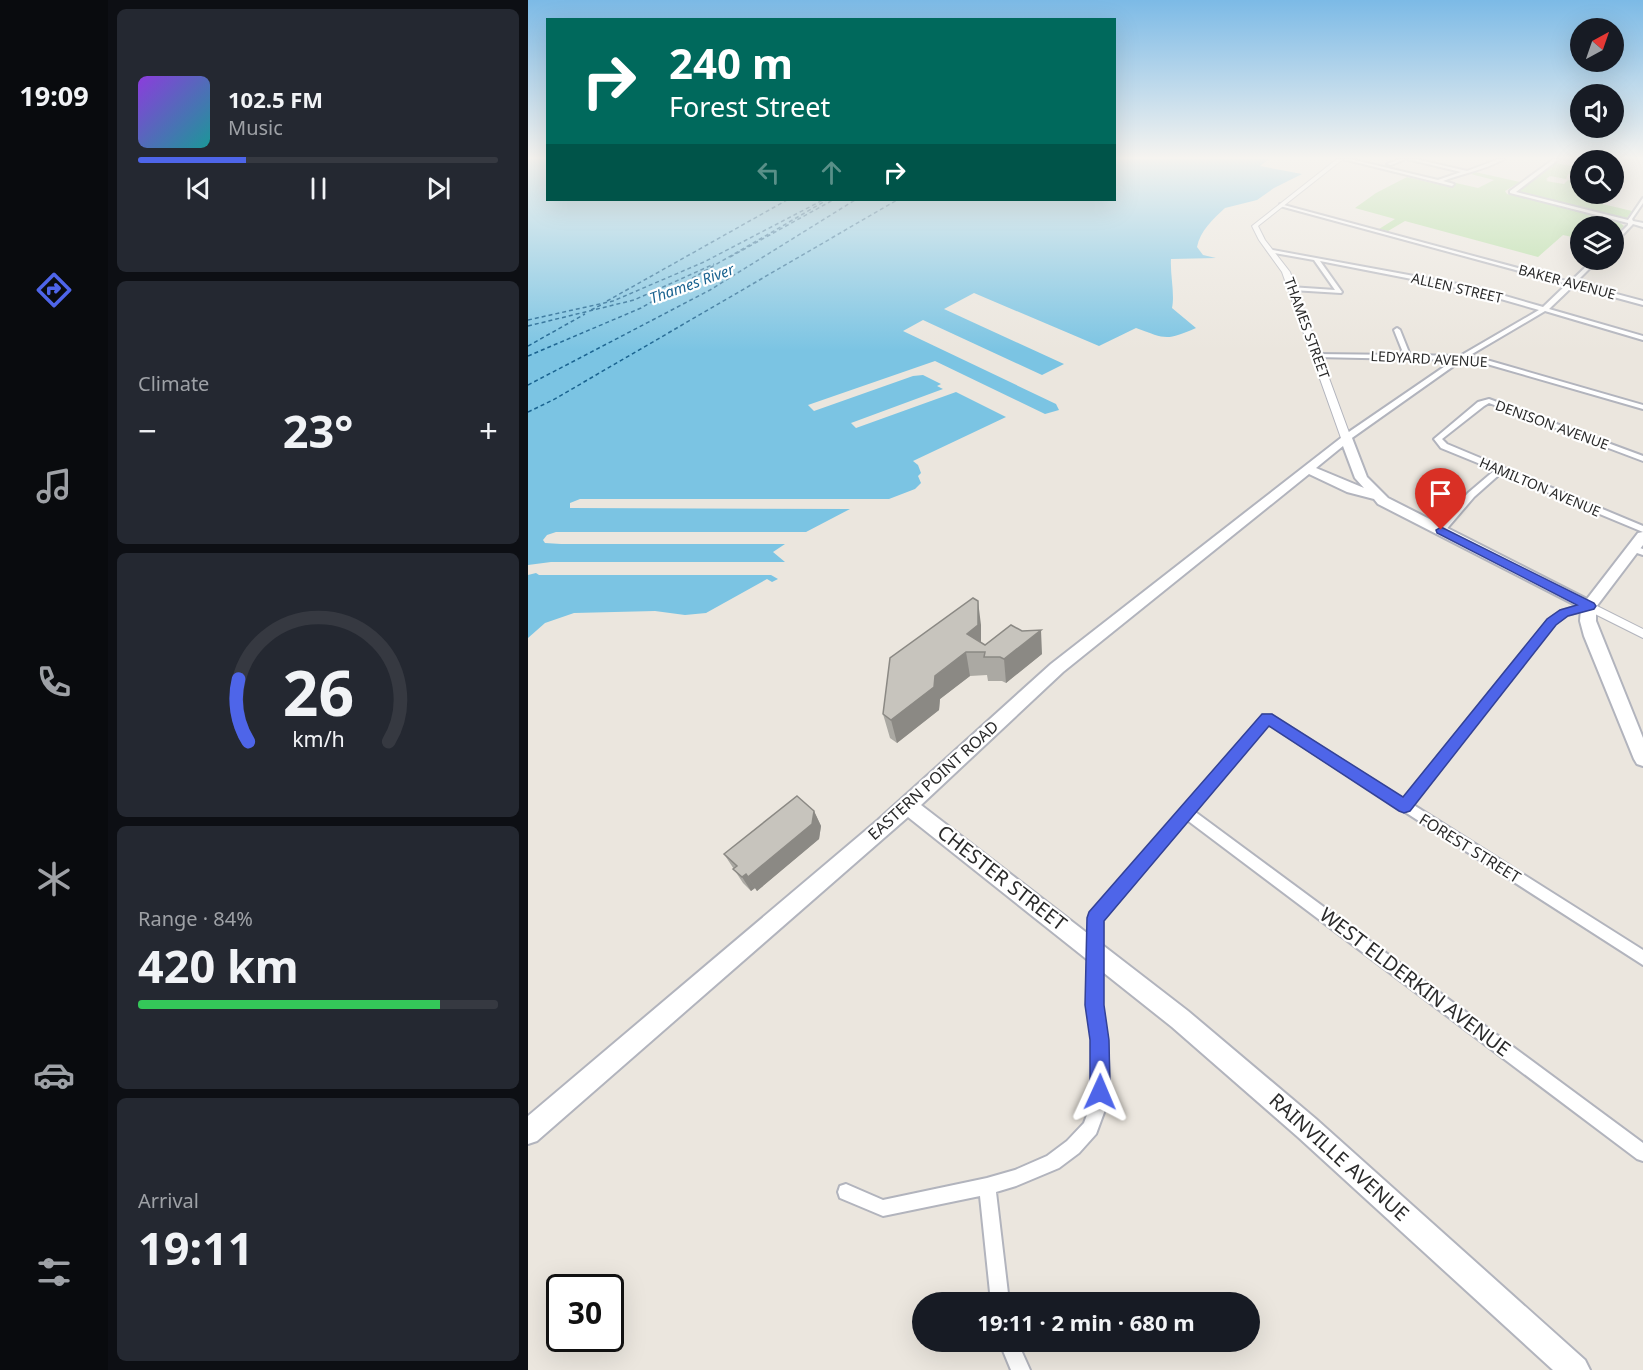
<!DOCTYPE html>
<meta charset="utf-8">
<style>
:root{--surface:#171b24;--page:#242831;--text:#f1f3f6;--muted:#9ea1a6;--line:#363941;--accent:#4e65e9}
body{margin:0;font-family:"Noto Sans",sans-serif;background:var(--page);color:var(--text);height:100vh;display:flex;flex-direction:column;font-size:22px;white-space:nowrap}
*{box-sizing:border-box;margin:0}
p{font-size:20px;color:var(--muted)}
.icon{flex:none;width:33px;height:33px;fill:none;stroke:currentColor;stroke-width:2;stroke-linecap:round;stroke-linejoin:round}
.map{position:relative;flex:1;overflow:hidden}
.drawer{display:flex;flex-direction:column;gap:9px;padding:9px;background:#0d0f14;width:420px}
.drawer>*{flex:none}
.guide{position:absolute;left:18px;top:18px;width:570px;height:183px;border-radius:0px;box-shadow:0 6px 24px #0002;background:#00695c;color:#fff;overflow:hidden}
.needle{width:39px;rotate:40deg}
.controls{position:absolute;left:1042px;top:18px;display:grid;gap:12px}
.controls a{display:grid;place-items:center;width:54px;height:54px;border-radius:50%;background:var(--surface);box-shadow:0 6px 24px #0002;font-size:30px}
.speed{position:absolute;left:18px;top:1274px;display:flex;gap:12px;font-size:30px;font-weight:700;text-align:center}
.speed>*{display:grid;place-content:center;width:78px;height:78px;border-radius:50%;background:var(--surface);box-shadow:0 6px 24px #0002;line-height:1}
.speed .limit{border:3px solid #111;border-radius:9px;background:#fff;color:#111}
.pin{position:absolute;display:grid;place-items:center;width:51px;height:51px;color:#fff;margin:-62px -26px;border-radius:50% 50% 50% 0;rotate:-45deg;box-shadow:0 0 6px #0007}
.pin .icon{rotate:45deg}
.me{position:absolute;width:66px;margin:-33px;rotate:1deg;stroke-linejoin:round;filter:drop-shadow(0 0 4px #0008)}
.turn{display:flex;align-items:center;gap:21px;height:126px;padding:0 24px;font-size:27px}
.turn .icon{width:78px;height:78px;stroke-width:2.5}
.turn b{display:block;font-size:42px;line-height:51px}
.lanes{display:flex;align-items:center;height:57px;padding:0 24px;background:#0003;justify-content:center;gap:30px;direction:ltr}
.lanes .off{opacity:.35}
.big{font-size:45px;font-weight:700;line-height:1.1}
.drawer .card{flex:1;display:flex;flex-direction:column;justify-content:center;gap:9px;min-width:0;padding:0 21px;border-radius:9px;background:var(--page)}
.drawer .dial{align-items:center;gap:0}
.dial svg{height:156px;overflow:visible;fill:none;stroke:var(--line);stroke-width:7;stroke-linecap:round;text-anchor:middle}
.dial text{fill:var(--text);stroke:none}
.song{display:flex;align-items:center;gap:18px}
.cover{width:72px;height:72px;border-radius:9px;background:linear-gradient(135deg,hsl(270 70% 55%),hsl(180 70% 35%))}
.played{height:6px;border-radius:3px;background:linear-gradient(90deg,var(--accent) 30%,var(--line) 30%)}
.keys{display:flex;justify-content:space-around;direction:ltr}
.heat{display:flex;justify-content:space-between;align-items:center;font-size:33px;direction:ltr}
.charge{height:9px;border-radius:4px;background:linear-gradient(90deg,#34c759 84%,var(--line) 0)}
.trip{position:absolute;left:384px;top:1292px;width:348px;height:60px;border-radius:30px;background:var(--surface);box-shadow:0 6px 24px #0002;font-weight:700;line-height:60px;text-align:center}
main{display:flex;flex:1;min-height:0}
.tabs{display:flex;flex-direction:column;width:108px;justify-content:space-around;align-items:center;background:#090b0e;color:var(--muted)}
.tabs .icon{width:42px;height:42px}
.tabs .current{color:var(--accent)}
.tabs b{font-size:27px;color:var(--text)}
.map>svg:first-child{display:block}
.green{fill:#b2dda0}
.water{fill:#7bc4e3}
.lines{fill:none;stroke-linecap:round;stroke-linejoin:round}
.ferry{stroke:#1a6390;stroke-width:1.5;stroke-dasharray:4 3;stroke-linecap:butt}
.minor-casing{stroke:#b2b4bd;stroke-width:4}
.tertiary-casing{stroke:#b2b4bd;stroke-width:2}
.secondary-casing{stroke:#b2b4bd;stroke-width:4}
.minor{fill:#fff;fill-rule:evenodd}
.tertiary{fill:#fff;fill-rule:evenodd}
.secondary{fill:#fff;fill-rule:evenodd}
.wall{fill:#aba9a3}
.shaded-wall{fill:#8b8984}
.building{fill:#c7c4bd;stroke:#8b8984;stroke-width:1.5}
.route{fill:#4e65e9;stroke:#334297;stroke-width:1.5}
.labels{text-anchor:middle;stroke-width:4.5;stroke-linejoin:round;paint-order:stroke}
.far-street-label{font-size:14px;fill:#2b2b2b;stroke:#fff}
.far-water-label{font-size:15px;font-style:italic;fill:#1a6390;stroke:#fff}
.street-label{font-size:16px;fill:#2b2b2b;stroke:#fff}
.near-street-label{font-size:20px;fill:#2b2b2b;stroke:#fff}
</style>
<main>
<nav class="tabs">
<b>19:09</b>
<svg class="icon current" aria-label="directions" viewBox="0 0 24 24"><path d="M12 3l9 9-9 9-9-9zM9 14v-3h6M13 9l2 2-2 2"/></svg>
<svg class="icon" aria-label="music" viewBox="0 0 24 24"><path d="M9 18V5l10-2v13"/><circle cx="6" cy="18" r="3"/><circle cx="16" cy="16" r="3"/></svg>
<svg class="icon" aria-label="phone" viewBox="0 0 24 24"><path d="M5 4h4l2 5-3 2q2 4 5 5l2-3 5 2v4C11 20 4 13 5 4z"/></svg>
<svg class="icon" aria-label="climate" viewBox="0 0 24 24"><path d="M12 3v18M4 7l16 10M4 17L20 7"/></svg>
<svg class="icon" aria-label="car" viewBox="0 0 24 24"><path d="M5 17H2v-5l4-1 3-4h7l3 4 3 1v5h-3M9 17h6M6 11h13"/><circle cx="7" cy="17" r="2"/><circle cx="17" cy="17" r="2"/></svg>
<svg class="icon" aria-label="filters" viewBox="0 0 24 24"><path d="M4 7h16M4 17h16"/><circle cx="9" cy="7" r="2"/><circle cx="15" cy="17" r="2"/></svg>
</nav>
<section class="drawer">
<div class="card">
<div class="song"><i class="cover"></i><div><b>102.5 FM</b><p>Music</p></div></div>
<div class="played"></div>
<div class="keys"><svg class="icon" aria-label="previous" viewBox="0 0 24 24"><path d="M18 5L8 12l10 7zM5 5v14"/></svg><svg class="icon" aria-label="pause" viewBox="0 0 24 24"><path d="M8 5v14M16 5v14"/></svg><svg class="icon" aria-label="next" viewBox="0 0 24 24"><path d="M6 5l10 7-10 7zM19 5v14"/></svg></div>
</div>
<div class="card"><p>Climate</p>
<div class="heat"><a>−</a><b class="big">23°</b><a>+</a></div>
</div>
<div class="card dial"><svg viewBox="0 0 100 80">
<path d="M14 69A42 42 0 1 1 86 69"/>
<path d="M14 69A42 42 0 0 1 9 37" stroke="#4e65e9"/>
<text x="50" y="56" font-size="32" font-weight="700">26</text>
<text x="50" y="72" font-size="11">km/h</text>
</svg></div>
<div class="card"><p>Range · 84%</p><b class="big">420 km</b><div class="charge"></div></div>
<div class="card"><p>Arrival</p><b class="big">19:11</b></div>
</section>
<div class="map">
<svg width="1115" height="1370" viewBox="0 0 1115 1370">
<rect width="100%" height="100%" fill="#ebe6de"/>
<path class="green" d="M 1028,163 L 1053,168 L 1053,178 L 1044,178 L 1046,175 L 1040,174 L 1038,179 L 1022,176 L 1018,179 L 1020,180 L 1018,181 L 1036,184 L 1040,180 L 1053,182 L 1053,194 L 1063,194 L 1053,199 L 1104,211 L 1098,219 L 989,192 Z
M 947,172 L 992,182 L 977,191 L 979,194 L 1088,220 L 1096,226 L 1086,236 L 1086,226 L 1053,226 L 1053,239 L 1035,235 L 1010,257 L 877,221 L 860,231 L 851,229 L 867,219 L 827,208 L 848,193 L 879,177 L 921,187 L 928,183 L 950,188 L 966,180 L 943,174 Z"/>
<path class="water" d="M 0,159 L 19,159 L 20,200 L 586,200 L 587,159 L 741,159 L 732,166 L 774,174 L 746,188 L 729,200 L 697,208 C 685,219 672,231 669,247 L 675,255 L 688,258 L 643,259 C 642,275 647,294 644,308 L 668,328 C 638,341 638,339 608,328 L 571,346 L 446,293 L 416,309 L 536,364 L 514,375 L 395,320 L 375,331 L 528,404 L 531,410 L 517,414 L 407,361 L 280,405 L 286,411 L 385,376 L 395,375 L 413,384 L 409,386 L 415,389 L 323,423 L 328,428 L 428,392 L 478,417 L 385,461 L 390,465 L 393,473 L 390,476 L 393,483 L 387,489 L 361,499 L 52,499 L 42,503 L 42,508 L 322,509 L 278,532 L 28,532 L 19,535 L 15,540 L 17,543 L 33,544 L 257,544 L 245,552 L 257,562 L 23,562 L 0,565 Z
M 8,573 L 11,575 L 243,575 L 250,579 L 244,582 L 239,579 L 178,613 L 157,615 L 127,611 L 46,613 L 17,623 L 0,638 L 0,575 Z"/>
<g class="lines">
<path class="ferry" d="M 202,257 L 305,200
M 79,301 L 259,200
M 63,310 L 75,304
M 0,320 L 85,301 L 176,262 L 295,200
M 0,326 L 106,300 L 186,264
M 0,346 L 57,314
M 0,356 L 113,308 L 299,200
M 0,385 L 182,290 L 327,200
M 0,412 L 25,400 L 369,200"/>
<g class="minor-casing">
<path id="minor" d="M 815,159 L 822,159 L 910,180 L 933,172 L 879,159 L 887,159 L 939,171 L 971,159 L 976,159 C 957,170 935,173 915,181 L 926,184 L 924,186 Z
M 872,159 L 878,159 L 863,165 L 859,164 Z
M 1026,159 L 1031,159 L 988,192 L 1100,220 L 1115,198 L 1115,203 L 1104,219 L 1105,221 L 1115,223 L 1115,227 L 1105,224 L 1086,244 L 1086,239 L 1100,225 L 1100,223 L 982,193 L 982,191 Z
M 752,204 L 1042,282 L 1065,260 L 1070,260 L 1047,283 L 1115,301 L 1115,305 L 1045,286 L 1021,309 L 1115,336 L 1115,340 L 1017,311 L 939,357 L 962,361 L 1115,405 L 1115,409 L 959,364 L 934,360 L 821,440 L 815,440 L 815,436 L 926,360 L 788,357 L 785,355 L 786,354 L 876,355 L 866,330 L 869,328 L 872,330 L 882,355 L 932,356 L 1011,310 L 945,291 L 792,261 L 814,292 L 813,293 L 764,290 L 761,288 L 762,287 L 807,290 L 786,260 L 741,252 L 739,249 L 946,287 L 1015,307 L 1039,284 L 752,206 Z
M 961,399 L 1115,456 L 1115,461 L 961,403 L 956,406 L 914,439 L 919,444 L 1115,526 L 1115,532 L 973,473 L 946,497 L 916,532 L 910,532 L 910,528 L 940,493 L 967,470 L 913,448 L 906,439 L 950,402 Z
M 1106,546 L 1115,549 L 1115,555 L 1103,551 L 1103,547 Z
M 1061,603 L 1066,606 L 1064,608 L 1039,615 L 1026,624 L 884,804 L 1115,950 L 1115,965 L 740,724 L 666,811 L 1115,1143 L 1115,1161 L 1109,1159 L 659,820 L 575,920 L 573,1005 L 579,1040 L 581,1077 L 578,1107 L 568,1134 L 551,1153 L 531,1168 L 488,1186 L 468,1192 L 481,1302 L 463,1302 L 452,1196 L 355,1216 L 312,1198 L 310,1192 L 312,1186 L 318,1184 L 355,1200 L 459,1178 L 487,1170 L 519,1156 L 539,1141 L 556,1123 L 562,1107 L 565,1077 L 565,1040 L 559,1005 L 561,918 L 563,914 L 735,715 L 743,715 L 875,799 L 1020,620 L 1033,611 Z
M 471,1341 L 489,1341 L 502,1370 L 483,1370 Z"/>
</g>
<g class="tertiary-casing">
<path id="tertiary" d="M 809,159 L 815,159 L 730,226 L 737,240 L 762,272 L 823,438 L 818,441 L 813,438 L 754,272 L 731,240 L 724,226 Z
M 1061,602 L 1115,629 L 1115,638 L 1057,609 L 1055,606 Z"/>
</g>
<g class="secondary-casing">
<path id="secondary" d="M 818,434 L 824,438 L 839,477 L 860,498 L 1059,599 L 1110,533 L 1115,532 L 1115,545 L 1068,607 L 1068,621 L 1115,738 L 1115,766 L 1109,764 L 1106,759 L 1056,636 L 1052,621 L 1053,608 L 850,504 L 846,499 L 819,492 L 781,474 L 535,672 L 393,805 L 660,1011 L 788,1119 L 1057,1360 L 1062,1370 L 1025,1370 L 770,1137 L 644,1027 L 380,817 L 9,1141 L 0,1144 L 0,1116 L 350,820 L 523,664 ZM 815,446 L 827,478 L 836,488 L 788,468 Z"/>
</g>
<use href="#minor" class="minor"/>
<use href="#tertiary" class="tertiary"/>
<use href="#secondary" class="secondary"/>
</g>
<path class="wall" d="M 453,625 L 453,643 L 457,645 L 514,654 L 478,683 L 474,681 L 460,681 L 459,675 L 442,676 L 412,699 L 411,710 L 369,743 L 362,738 L 355,714 Z
M 286,811 L 293,826 L 291,839 L 229,891 L 227,888 L 223,891 L 215,883 L 196,854 Z"/>
<path class="shaded-wall" d="M 450,601 L 453,625 L 453,649 L 439,634 Z
M 513,630 L 514,654 L 478,683 L 476,659 Z
M 438,652 L 442,676 L 412,699 L 411,710 L 369,743 L 363,720 L 407,676 Z
M 286,811 L 293,826 L 291,839 L 229,891 L 220,877 Z
M 218,874 L 227,888 L 223,891 L 214,877 Z"/>
<path class="building" d="M 445,598 L 450,601 L 450,625 L 439,634 L 457,645 L 483,625 L 494,631 L 513,630 L 476,659 L 472,657 L 456,657 L 457,652 L 438,652 L 407,676 L 406,687 L 363,720 L 355,714 L 362,658 Z
M 269,796 L 286,811 L 284,824 L 220,877 L 218,874 L 214,877 L 205,869 L 209,866 L 196,854 Z"/>
<linearGradient id="sky" x2="0" y2="1"><stop stop-color="#7cbae6"/><stop offset="0.45" stop-color="#f6f4f0"/><stop offset="1" stop-color="#f6f4f0" stop-opacity="0"/></linearGradient>
<rect width="1115" height="351" fill="url(#sky)"/>
<path class="route" d="M 913,527 L 1066,603 L 1068,606 L 1066,609 L 1040,616 L 1028,625 L 882,811 L 876,813 L 871,811 L 741,726 L 576,921 L 576,1005 L 581,1040 L 582,1092 L 579,1100 L 572,1102 L 565,1100 L 562,1092 L 562,1040 L 557,1005 L 559,918 L 561,912 L 734,714 L 744,714 L 875,797 L 1019,619 L 1032,610 L 1049,605 L 909,533 L 908,530 Z"/>
<g class="labels">
<g class="far-street-label">
<text transform="translate(1039 282) rotate(15)" y="5">BAKER AVENUE</text>
<text transform="translate(929 288) rotate(13)" y="5">ALLEN STREET</text>
<text transform="translate(779 328) rotate(70)" y="5">THAMES STREET</text>
<text transform="translate(901 359) rotate(3)" y="5">LEDYARD AVENUE</text>
<text transform="translate(1024 425) rotate(20)" y="5">DENISON AVENUE</text>
<text transform="translate(1012 487) rotate(23)" y="5">HAMILTON AVENUE</text>
</g>
<g class="far-water-label">
<text transform="translate(164 284) rotate(-20)" y="5">Thames River</text>
</g>
<g class="street-label">
<text transform="translate(405 780) rotate(-42)" y="6">EASTERN POINT ROAD</text>
<text transform="translate(942 848) rotate(32)" y="6">FOREST STREET</text>
</g>
<g class="near-street-label">
<text transform="translate(474 878) rotate(38)" y="7">CHESTER STREET</text>
<text transform="translate(887 982) rotate(37)" y="7">WEST ELDERKIN AVENUE</text>
<text transform="translate(811 1157) rotate(42)" y="7">RAINVILLE AVENUE</text>
</g>
</g>
</svg>
<div class="controls">
<a><svg class="needle" viewBox="-14 -14 28 28"><path d="M0-13l5 13h-10z" fill="#e53935"/><path d="M0 13l5-13h-10z" fill="#9ea1a6"/></svg></a>
<a><svg class="icon" aria-label="sound" viewBox="0 0 24 24"><path d="M4 9h4l5-4v14l-5-4H4zM17 9q2 3 0 6"/></svg></a>
<a><svg class="icon" aria-label="search" viewBox="0 0 24 24"><circle cx="10" cy="10" r="6"/><path d="M15 15l6 6"/></svg></a>
<a><svg class="icon" aria-label="layers" viewBox="0 0 24 24"><path d="M12 4l9 5-9 5-9-5zM3 14l9 5 9-5"/></svg></a>
</div>
<div class="speed"><div class="limit">30</div></div>
<div class="pin" style="left:913px;top:530px;background:#d93025"><svg class="icon" aria-label="arrive" viewBox="0 0 24 24"><path d="M6 21V4h12l-3 4 3 4H6"/></svg></div>
<svg class="me" style="left:572px;top:1092px" viewBox="-20 -20 40 40"><path d="M0-17L14 15 0 8-14 15z" fill="#4e65e9" stroke="#fff" stroke-width="4"/></svg>
<div class="trip">19:11 · 2 min · 680 m</div>
<div class="guide">
<div class="turn"><svg class="icon" aria-label="right" viewBox="0 0 24 24"><path d="M7 20v-9h11M14 6l5 5-5 5"/></svg><div><b>240 m</b>Forest Street</div></div>
<div class="lanes"><svg class="icon off" aria-label="left" viewBox="0 0 24 24"><path d="M17 20v-9H6M10 6l-5 5 5 5"/></svg><svg class="icon off" aria-label="ahead" viewBox="0 0 24 24"><path d="M12 20V5M6 11l6-6 6 6"/></svg><svg class="icon" aria-label="right" viewBox="0 0 24 24"><path d="M7 20v-9h11M14 6l5 5-5 5"/></svg></div>
</div>
</div>
</main>
